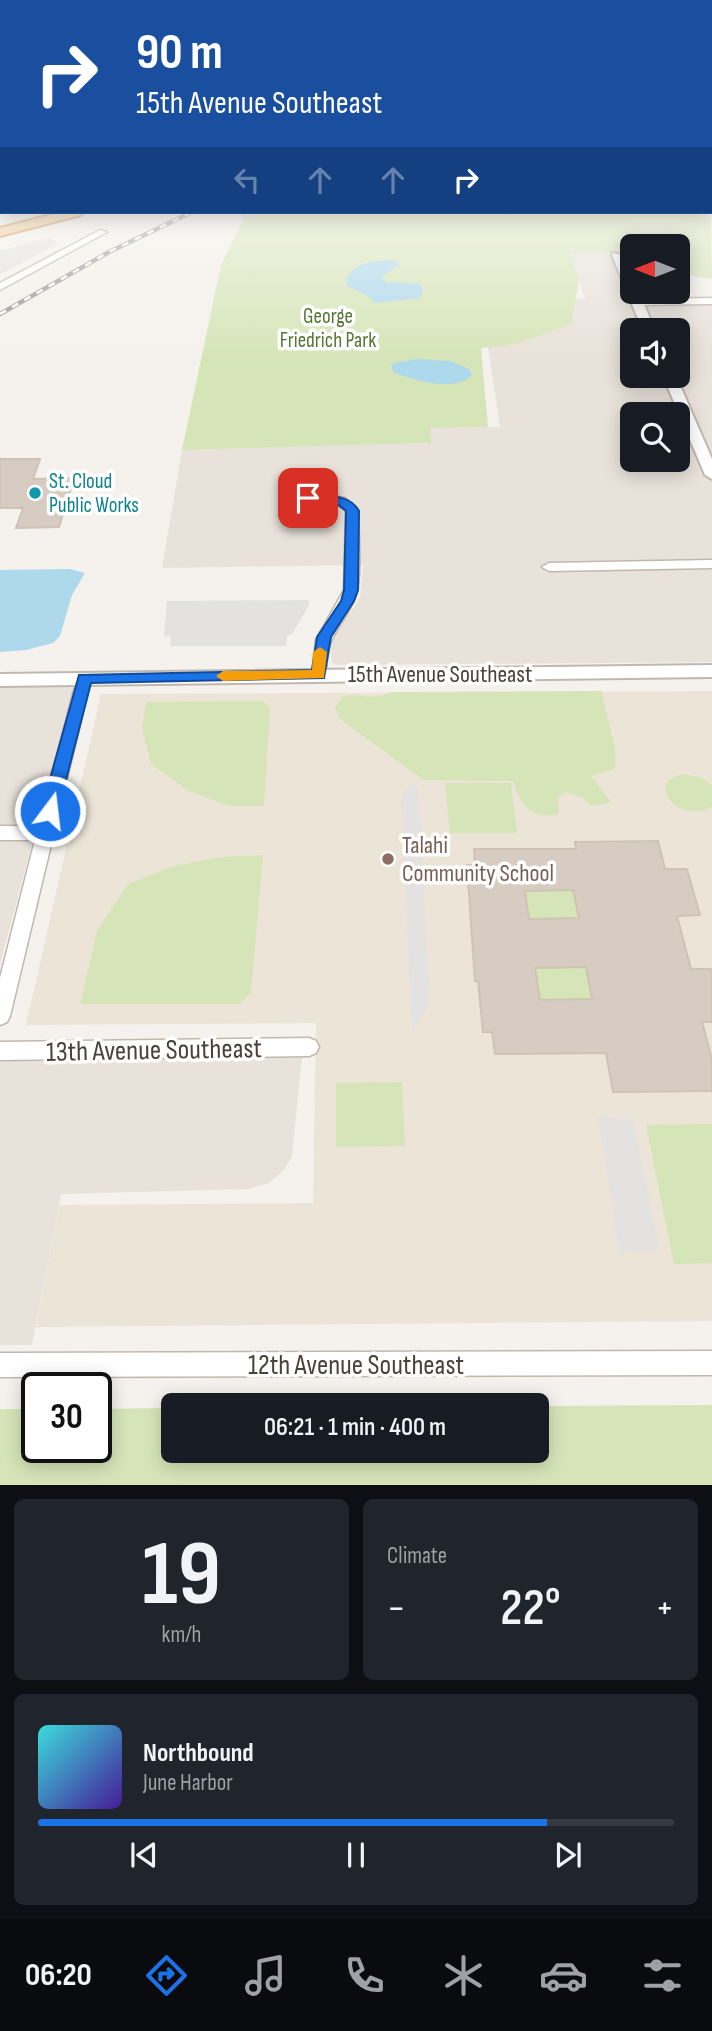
<!DOCTYPE html>
<meta charset="utf-8">
<style>
:root{--surface:#171b24;--page:#20242c;--text:#f1f3f6;--muted:#9ea1a6;--line:#363941;--accent:#1a73e8}
body{margin:0;font-family:"Sofia Sans Condensed",sans-serif;background:var(--page);color:var(--text);height:100vh;display:flex;flex-direction:column;font-size:26px;white-space:nowrap}
*{box-sizing:border-box;margin:0}
p{font-size:23px;color:var(--muted)}
.icon{flex:none;width:38px;height:38px;fill:none;stroke:currentColor;stroke-width:2;stroke-linecap:round;stroke-linejoin:round}
.map{position:relative;height:1485px;overflow:hidden}
.side{display:flex;flex-direction:column;gap:14px;padding:14px;background:#0d0f14;flex:1}
.side>*{flex:none}
.hud{position:absolute;left:0px;top:0px;width:712px;height:214px;box-shadow:0 4px 18px #0003;background:#1a4fa0;color:#fff;overflow:hidden}
.needle{width:46px;rotate:270deg}
.tools{position:absolute;left:620px;top:234px;display:grid;gap:14px}
.tools a{display:grid;place-items:center;width:70px;height:70px;border-radius:10px;background:var(--surface);box-shadow:0 4px 18px #0003;font-size:35px}
.speed{position:absolute;left:21px;top:1372px;display:flex;gap:14px;font-size:35px;font-weight:700;text-align:center}
.speed>*{display:grid;place-content:center;width:91px;height:91px;border-radius:50%;background:var(--surface);box-shadow:0 4px 18px #0003;line-height:1}
.speed .limit{border:4px solid #111;border-radius:10px;background:#fff;color:#111}
.pin{position:absolute;display:grid;place-items:center;width:60px;height:60px;color:#fff;margin:-30px;border-radius:14px;box-shadow:0 4px 10px #0006}
.me{position:absolute;width:77px;margin:-38px;rotate:15deg;stroke-linejoin:round;filter:drop-shadow(0 0 5px #0008)}
.turn{display:flex;align-items:center;gap:24px;height:147px;padding:0 21px;font-size:32px}
.turn .icon{width:91px;height:91px;stroke-width:2.5}
.turn b{display:block;font-size:49px;line-height:60px}
.lanes{display:flex;align-items:center;height:66px;padding:0 21px;background:#0003;justify-content:center;gap:35px;direction:ltr}
.lanes .off{opacity:.35}
.big{font-size:52px;font-weight:600;line-height:1.1}
.side .widget{flex:1;display:flex;flex-direction:column;justify-content:center;gap:10px;min-width:0;padding:0 24px;border-radius:10px;background:var(--page)}
.side .dial{align-items:center;gap:0}
.dial b{font-size:91px;line-height:1}
.song{display:flex;align-items:center;gap:21px}
.cover{width:84px;height:84px;border-radius:10px;background:linear-gradient(135deg,hsl(180 70% 55%),hsl(260 70% 35%))}
.played{height:7px;border-radius:4px;background:linear-gradient(90deg,var(--accent) 80%,var(--line) 80%)}
.keys{display:flex;justify-content:space-around;direction:ltr}
.heat{display:flex;justify-content:space-between;align-items:center;font-size:38px;direction:ltr}
.side .tiles{flex:1;display:grid;gap:14px;grid-template-columns:1fr 1fr}
.widget:last-child{grid-column:span 2}
.trip{position:absolute;left:161px;top:1393px;width:388px;height:70px;border-radius:10px;background:var(--surface);box-shadow:0 4px 18px #0003;font-weight:600;line-height:70px;text-align:center}
.tab-bar{display:flex;height:112px;justify-content:space-around;align-items:center;background:#090b0e;color:var(--muted)}
.tab-bar .icon{width:49px;height:49px}
.tab-bar .current{color:var(--accent)}
.tab-bar b{font-size:32px;color:var(--text)}
.map>svg:first-child{display:block}
.residential{fill:#e8e2da;fill-rule:evenodd}
.education{fill:#ece4d7}
.green{fill:#d6e5b8}
.parking{fill:#e4e2e0}
.water{fill:#aed9ec}
.building{fill:#d6ccc2;stroke:#d0c3b6;stroke-width:2;fill-rule:evenodd}
.lines{fill:none;stroke-linecap:round;stroke-linejoin:round}
.minor-casing{stroke:#c0b8af;stroke-width:3}
.tertiary-casing{stroke:#c0b8af;stroke-width:4}
.trunk-casing{stroke:#d29048;stroke-width:4}
.minor{fill:#fff;fill-rule:evenodd}
.tertiary{fill:#fff;fill-rule:evenodd}
.trunk{fill:#f5c88e;fill-rule:evenodd}
.rail-casing{stroke:#999;stroke-width:4.5}
.rail{stroke:#fff;stroke-width:2.5;stroke-dasharray:7;stroke-linecap:butt}
.route{fill:#1a73e8;stroke:#114b97;stroke-width:2}
.slow{fill:#f59e0b}
.culture-dot{fill:#0f9aa8;stroke:#fff;stroke-width:2.5}
.education-dot{fill:#8d6e63;stroke:#fff;stroke-width:2.5}
.labels{text-anchor:middle;stroke-width:7;stroke-linejoin:round;paint-order:stroke}
.far-park-label{font-size:21px;fill:#537731;stroke:#fff}
.far-culture-label{font-size:21px;fill:#0d838f;stroke:#fff;text-anchor:start}
.street-label{font-size:24px;fill:#49413a;stroke:#fff}
.education-label{font-size:24px;fill:#785e54;stroke:#fff;text-anchor:start}
.near-street-label{font-size:28px;fill:#49413a;stroke:#fff}
</style>
<div class="map">
<svg width="712" height="1485" viewBox="0 0 712 1485">
<rect width="100%" height="100%" fill="#f5f1ec"/>
<path class="residential" d="M 570,253 L 632,253 L 632,292 L 677,292 L 677,282 L 688,303 L 712,303 L 712,662 L 337,665 L 332,663 L 331,648 L 335,636 L 360,598 L 363,565 L 162,568 L 182,450 L 431,443 L 429,428 L 500,427 L 485,327 L 529,300 L 585,299 ZM 632,331 L 677,331 L 677,376 L 632,376 ZM 632,415 L 677,415 L 677,460 L 632,460 Z
M 67,686 L 72,688 L 72,694 L 0,964 L 0,687 Z
M 302,1056 L 292,1156 L 284,1170 L 269,1183 L 249,1189 L 61,1194 L 32,1345 L 0,1345 L 0,1061 Z"/>
<path class="education" d="M 712,691 L 712,1321 L 36,1327 L 59,1205 L 313,1203 L 316,1023 L 26,1025 L 101,694 Z"/>
<path class="green" d="M 710,151 L 712,279 L 677,273 L 677,247 L 632,247 L 632,253 L 570,253 L 579,280 L 571,324 L 516,344 L 481,348 L 488,427 L 430,428 L 431,443 L 182,450 L 221,265 L 243,220 L 241,212 L 710,212 Z
M 601,691 L 615,748 L 615,769 L 591,776 L 611,802 L 591,806 L 583,798 L 565,792 L 558,798 L 559,814 C 532,820 520,805 513,781 L 424,780 L 341,720 L 335,709 L 342,697 C 361,692 371,702 391,692 Z
M 263,701 L 270,708 L 264,806 L 230,806 L 189,791 L 151,764 L 142,728 L 146,702 Z
M 682,774 L 700,777 L 712,785 L 712,807 C 694,817 665,809 665,785 L 669,780 Z
M 445,783 L 511,783 L 517,833 L 450,833 Z
M 263,855 L 251,993 L 239,1004 L 80,1004 L 97,931 L 128,884 L 174,866 L 222,857 Z
M 573,890 L 579,920 L 565,918 L 530,921 L 525,891 Z
M 586,965 L 592,999 L 540,1000 L 535,966 L 573,967 Z
M 402,1082 L 405,1146 L 336,1147 L 336,1083 Z
M 712,1124 L 712,1263 L 674,1264 L 646,1125 Z
M 712,1405 L 712,1485 L 0,1485 L 0,1409 L 37,1409 L 37,1447 L 96,1447 L 96,1409 L 173,1408 L 173,1451 L 537,1451 L 537,1406 Z"/>
<path class="parking" d="M 49,237 L 59,243 L 0,274 L 0,251 Z
M 309,600 L 309,605 L 292,634 L 287,636 L 286,646 L 170,646 L 171,636 L 164,637 L 167,601 Z
M 413,783 L 419,791 L 430,1004 L 412,1031 L 401,797 Z
M 598,1117 L 633,1119 L 660,1251 L 619,1252 Z"/>
<path class="water" d="M 393,260 L 400,264 L 381,278 L 386,282 L 419,284 L 423,289 L 420,298 L 375,303 L 368,296 L 346,285 C 348,263 372,260 393,260 Z
M 416,359 L 450,361 L 469,369 L 472,375 C 457,393 411,380 393,372 L 391,364 Z
M 70,569 L 85,573 L 72,595 L 60,636 L 53,643 L 26,650 L 0,652 L 0,570 Z"/>
<path class="building" d="M 0,459 L 40,459 L 33,479 L 74,478 L 59,527 L 16,528 L 23,508 L 0,508 Z
M 658,841 L 665,869 L 687,869 L 700,915 L 677,916 L 691,969 L 712,969 L 712,1022 L 702,1022 L 712,1059 L 712,1091 L 613,1092 L 606,1053 L 495,1054 L 492,1032 L 483,1032 L 478,981 L 475,981 L 467,865 L 475,865 L 474,849 L 576,849 L 575,842 ZM 573,890 L 579,918 L 529,919 L 525,891 ZM 586,967 L 592,999 L 540,1000 L 535,968 Z"/>
<g class="lines">
<g class="minor-casing">
<path id="minor" d="M 100,230 L 107,232 L 0,290 L 0,283 Z
M 712,298 L 712,304 L 637,305 L 632,302 L 637,299 Z
M 314,493 L 345,498 L 358,511 C 358,531 362,577 356,594 C 344,630 326,629 326,675 L 319,680 L 312,675 L 316,640 L 344,590 L 346,511 C 328,492 301,511 283,498 L 289,494 Z
M 712,560 L 712,568 L 549,571 L 542,567 L 549,563 Z
M 84,673 L 91,678 L 10,1016 L 7,1022 L 0,1025 L 0,978 L 35,840 L 0,840 L 0,826 L 39,826 L 77,678 Z
M 309,1038 L 316,1041 L 319,1047 L 316,1053 L 309,1056 L 0,1060 L 0,1042 Z
M 712,1351 L 712,1375 L 0,1377 L 0,1353 Z"/>
</g>
<g class="tertiary-casing">
<path id="tertiary" d="M 613,253 L 622,255 L 632,276 L 632,292 L 639,292 L 655,331 L 643,331 L 612,255 Z
M 663,376 L 676,376 L 712,459 L 712,479 L 705,475 Z
M 712,665 L 712,677 L 0,686 L 0,674 Z"/>
</g>
<g class="trunk-casing">
<path id="trunk" d="M 61,212 L 83,212 L 81,215 L 0,236 L 0,228 Z"/>
</g>
<use href="#minor" class="minor"/>
<use href="#tertiary" class="tertiary"/>
<use href="#trunk" class="trunk"/>
<g class="rail-casing">
<path id="rail" d="M 0,314 L 109,252 L 192,212"/>
</g>
<use href="#rail" class="rail"/>
</g>
<linearGradient id="sky" x2="0" y2="1"><stop stop-color="#91c3ea"/><stop offset="0.42" stop-color="#faf9f6"/><stop offset="1" stop-color="#faf9f6" stop-opacity="0"/></linearGradient>
<rect width="712" height="359" fill="url(#sky)"/>
<path class="route" d="M 308,495 C 326,496 349,493 359,511 L 358,590 L 354,601 L 331,637 L 324,678 L 91,683 L 58,811 L 56,816 L 44,816 L 41,811 L 79,675 L 312,670 L 317,637 L 341,601 L 344,590 L 346,511 L 337,504 L 304,501 L 302,498 Z"/>
<path class="slow" d="M 320,647 L 327,652 L 324,678 L 223,681 L 216,676 L 223,671 L 312,670 L 313,652 Z"/>
<circle class="culture-dot" cx="35" cy="493" r="7"/>
<circle class="education-dot" cx="388" cy="859" r="7"/>
<g class="labels">
<g class="far-park-label">
<text x="328" y="323">George<tspan x="328" dy="24">Friedrich Park</tspan></text>
</g>
<g class="far-culture-label">
<text x="49" y="488">St. Cloud<tspan x="49" dy="24">Public Works</tspan></text>
</g>
<g class="street-label">
<text x="440" y="682">15th Avenue Southeast</text>
</g>
<g class="education-label">
<text x="402" y="853">Talahi<tspan x="402" dy="28">Community School</tspan></text>
</g>
<g class="near-street-label">
<text transform="translate(154 1049) rotate(-1)" y="10">13th Avenue Southeast</text>
<text x="356" y="1374">12th Avenue Southeast</text>
</g>
</g>
</svg>
<div class="tools">
<a><svg class="needle" viewBox="-14 -14 28 28"><path d="M0-13l5 13h-10z" fill="#e53935"/><path d="M0 13l5-13h-10z" fill="#9ea1a6"/></svg></a>
<a><svg class="icon" aria-label="sound" viewBox="0 0 24 24"><path d="M4 9h4l5-4v14l-5-4H4zM17 9q2 3 0 6"/></svg></a>
<a><svg class="icon" aria-label="search" viewBox="0 0 24 24"><circle cx="10" cy="10" r="6"/><path d="M15 15l6 6"/></svg></a>
</div>
<div class="speed"><div class="limit">30</div></div>
<div class="pin" style="left:308px;top:498px;background:#d93025"><svg class="icon" aria-label="arrive" viewBox="0 0 24 24"><path d="M6 21V4h12l-3 4 3 4H6"/></svg></div>
<svg class="me" style="left:50px;top:811px" viewBox="-20 -20 40 40"><circle r="17" fill="#1a73e8" stroke="#fff" stroke-width="3"/><path d="M0-11L8 9 0 5-8 9z" fill="#fff"/></svg>
<div class="trip">06:21 · 1 min · 400 m</div>
<div class="hud">
<div class="turn"><svg class="icon" aria-label="right" viewBox="0 0 24 24"><path d="M7 20v-9h11M14 6l5 5-5 5"/></svg><div><b>90 m</b>15th Avenue Southeast</div></div>
<div class="lanes"><svg class="icon off" aria-label="left" viewBox="0 0 24 24"><path d="M17 20v-9H6M10 6l-5 5 5 5"/></svg><svg class="icon off" aria-label="ahead" viewBox="0 0 24 24"><path d="M12 20V5M6 11l6-6 6 6"/></svg><svg class="icon off" aria-label="ahead" viewBox="0 0 24 24"><path d="M12 20V5M6 11l6-6 6 6"/></svg><svg class="icon" aria-label="right" viewBox="0 0 24 24"><path d="M7 20v-9h11M14 6l5 5-5 5"/></svg></div>
</div>
</div>
<section class="side">
<div class="tiles">
<div class="widget dial"><b>19</b><p>km/h</p></div>
<div class="widget"><p>Climate</p>
<div class="heat"><a>−</a><b class="big">22°</b><a>+</a></div>
</div>
<div class="widget">
<div class="song"><i class="cover"></i><div><b>Northbound</b><p>June Harbor</p></div></div>
<div class="played"></div>
<div class="keys"><svg class="icon" aria-label="previous" viewBox="0 0 24 24"><path d="M18 5L8 12l10 7zM5 5v14"/></svg><svg class="icon" aria-label="pause" viewBox="0 0 24 24"><path d="M8 5v14M16 5v14"/></svg><svg class="icon" aria-label="next" viewBox="0 0 24 24"><path d="M6 5l10 7-10 7zM19 5v14"/></svg></div>
</div>
</div>
</section>
<nav class="tab-bar">
<b>06:20</b>
<svg class="icon current" aria-label="directions" viewBox="0 0 24 24"><path d="M12 3l9 9-9 9-9-9zM9 14v-3h6M13 9l2 2-2 2"/></svg>
<svg class="icon" aria-label="music" viewBox="0 0 24 24"><path d="M9 18V5l10-2v13"/><circle cx="6" cy="18" r="3"/><circle cx="16" cy="16" r="3"/></svg>
<svg class="icon" aria-label="phone" viewBox="0 0 24 24"><path d="M5 4h4l2 5-3 2q2 4 5 5l2-3 5 2v4C11 20 4 13 5 4z"/></svg>
<svg class="icon" aria-label="climate" viewBox="0 0 24 24"><path d="M12 3v18M4 7l16 10M4 17L20 7"/></svg>
<svg class="icon" aria-label="car" viewBox="0 0 24 24"><path d="M5 17H2v-5l4-1 3-4h7l3 4 3 1v5h-3M9 17h6M6 11h13"/><circle cx="7" cy="17" r="2"/><circle cx="17" cy="17" r="2"/></svg>
<svg class="icon" aria-label="filters" viewBox="0 0 24 24"><path d="M4 7h16M4 17h16"/><circle cx="9" cy="7" r="2"/><circle cx="15" cy="17" r="2"/></svg>
</nav>
